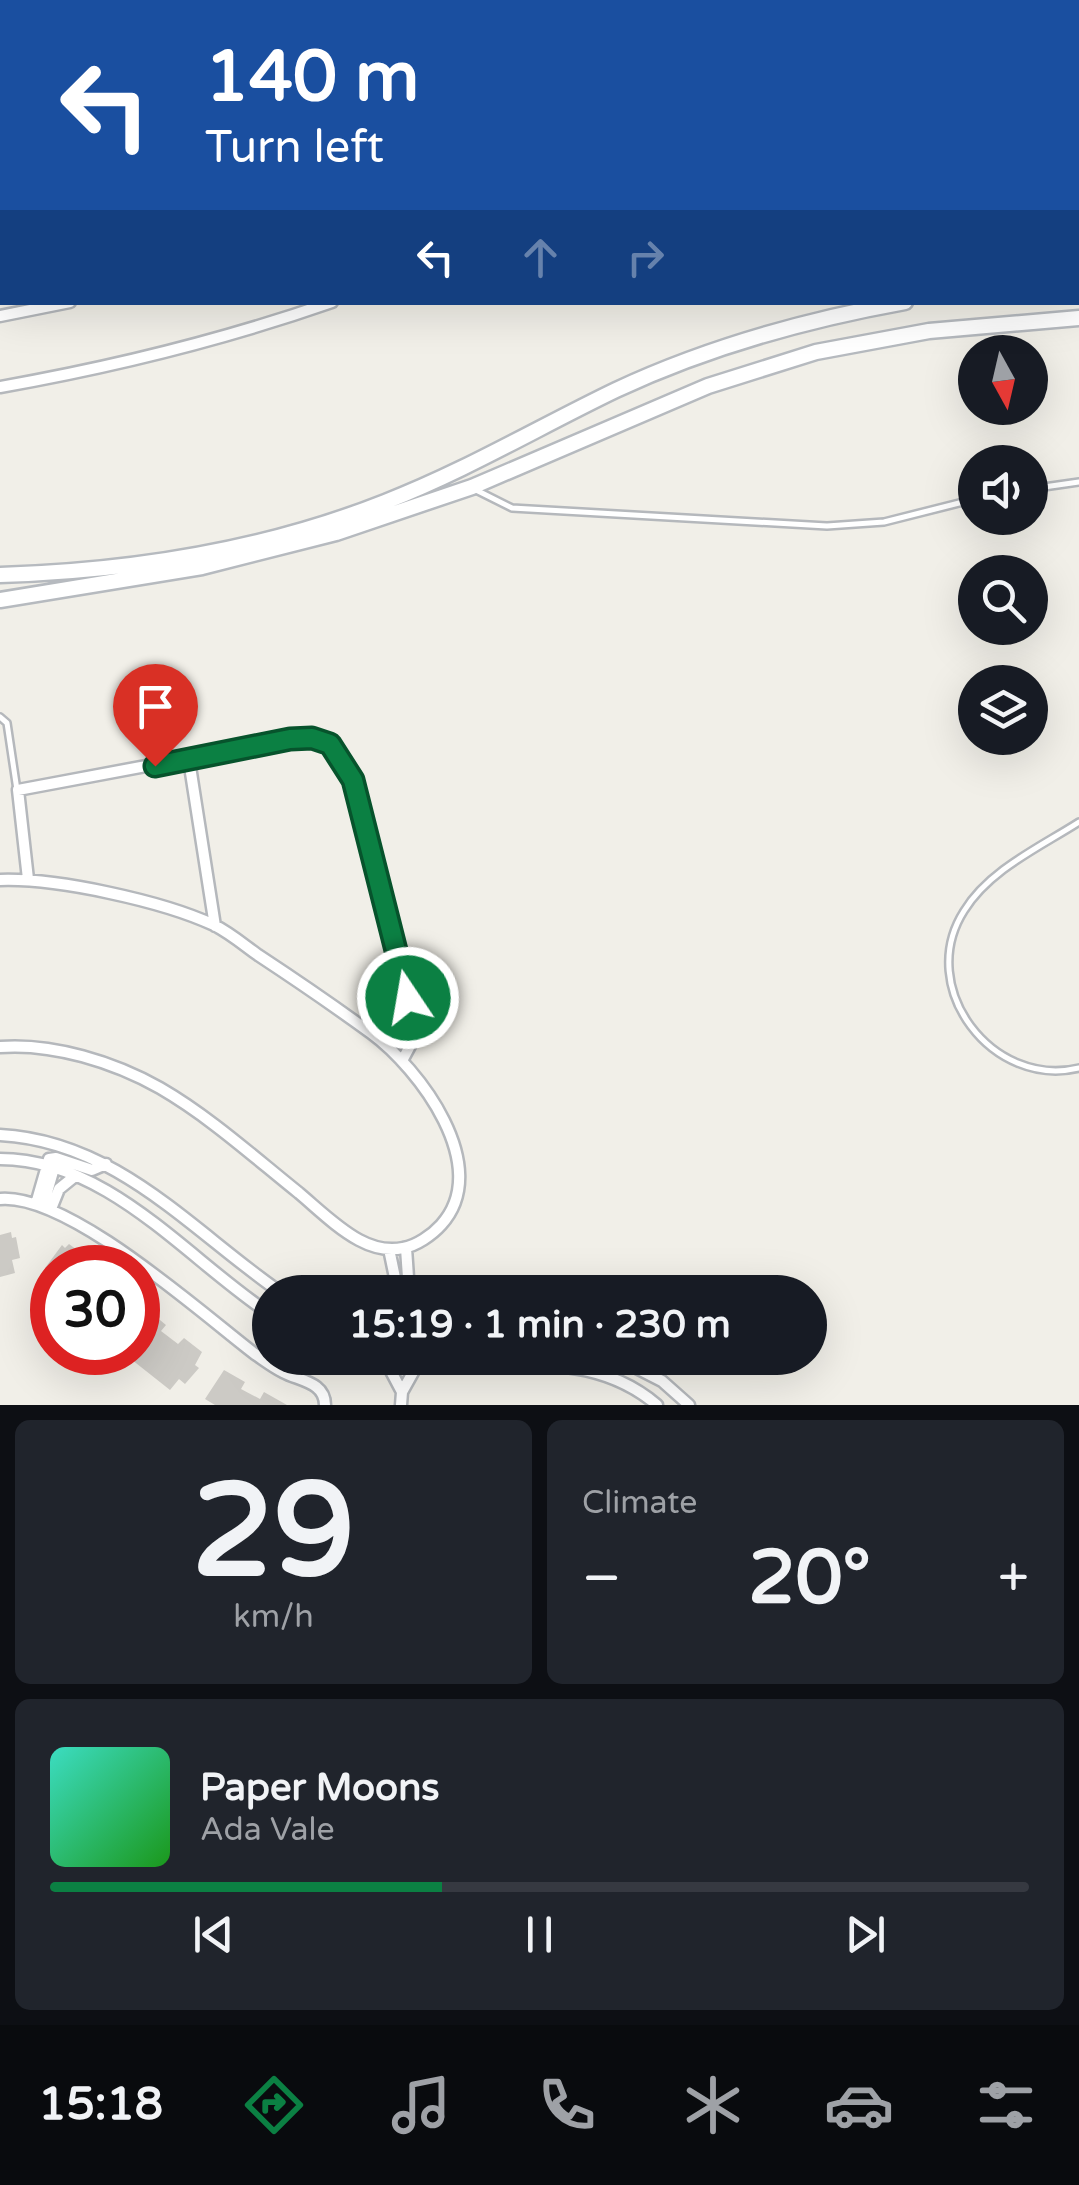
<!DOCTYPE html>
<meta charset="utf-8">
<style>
:root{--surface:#171b24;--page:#20242c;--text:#f1f3f6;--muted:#9ea1a6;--line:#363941;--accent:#0b8043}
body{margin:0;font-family:"Varela Round",sans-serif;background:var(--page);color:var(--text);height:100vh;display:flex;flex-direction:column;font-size:38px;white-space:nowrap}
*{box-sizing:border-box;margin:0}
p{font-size:32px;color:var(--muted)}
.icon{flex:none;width:55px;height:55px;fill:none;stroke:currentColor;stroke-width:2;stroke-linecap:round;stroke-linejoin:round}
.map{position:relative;height:1405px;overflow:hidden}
.side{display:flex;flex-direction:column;gap:15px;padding:15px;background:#0d0f14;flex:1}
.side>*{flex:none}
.guide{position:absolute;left:0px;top:0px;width:1080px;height:305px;box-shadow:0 10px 40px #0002;background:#1a4fa0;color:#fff;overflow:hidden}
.needle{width:65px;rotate:172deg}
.controls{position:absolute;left:958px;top:335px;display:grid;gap:20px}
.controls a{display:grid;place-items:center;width:90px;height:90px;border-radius:50%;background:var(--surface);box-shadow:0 10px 40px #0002;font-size:50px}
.speed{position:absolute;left:30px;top:1245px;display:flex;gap:20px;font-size:50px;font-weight:700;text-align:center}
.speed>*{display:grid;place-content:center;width:130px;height:130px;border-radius:50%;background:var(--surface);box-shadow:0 10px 40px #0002;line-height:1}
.speed .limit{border:15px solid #d22;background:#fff;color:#111}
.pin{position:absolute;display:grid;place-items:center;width:85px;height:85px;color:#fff;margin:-102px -42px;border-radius:50% 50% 50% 0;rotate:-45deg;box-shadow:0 0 10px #0007}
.pin .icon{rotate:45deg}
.me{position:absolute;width:110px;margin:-55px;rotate:348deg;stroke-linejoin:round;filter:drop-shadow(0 0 8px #0008)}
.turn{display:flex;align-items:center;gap:35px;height:210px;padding:0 40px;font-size:45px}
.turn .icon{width:130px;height:130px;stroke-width:2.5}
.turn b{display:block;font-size:70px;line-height:85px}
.lanes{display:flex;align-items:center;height:95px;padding:0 40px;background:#0003;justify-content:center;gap:50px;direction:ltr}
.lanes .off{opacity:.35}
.big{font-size:75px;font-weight:700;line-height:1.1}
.side .tile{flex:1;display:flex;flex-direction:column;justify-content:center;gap:15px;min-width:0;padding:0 35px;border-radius:15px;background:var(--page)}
.side .dial{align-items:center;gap:0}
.dial b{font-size:130px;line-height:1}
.song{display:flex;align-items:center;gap:30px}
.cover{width:120px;height:120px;border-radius:15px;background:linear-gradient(135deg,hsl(170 70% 55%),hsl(120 70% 35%))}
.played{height:10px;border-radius:5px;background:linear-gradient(90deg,var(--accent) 40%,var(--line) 40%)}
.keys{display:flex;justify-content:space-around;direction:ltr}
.heat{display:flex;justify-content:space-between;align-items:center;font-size:55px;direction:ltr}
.side .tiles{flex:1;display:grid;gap:15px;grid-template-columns:1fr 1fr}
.tile:last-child{grid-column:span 2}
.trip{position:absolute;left:252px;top:1275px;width:575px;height:100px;border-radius:50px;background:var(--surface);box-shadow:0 10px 40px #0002;font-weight:700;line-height:100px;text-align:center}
.tabs{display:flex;height:160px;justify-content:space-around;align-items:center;background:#090b0e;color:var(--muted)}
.tabs .icon{width:70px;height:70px}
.tabs .active{color:var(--accent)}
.tabs b{font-size:45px;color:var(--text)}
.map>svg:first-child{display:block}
.building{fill:#cccac5}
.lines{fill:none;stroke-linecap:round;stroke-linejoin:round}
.service-casing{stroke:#b5b8bc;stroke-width:10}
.minor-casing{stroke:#b5b8bc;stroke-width:15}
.secondary-casing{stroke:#b6babf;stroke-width:19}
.service{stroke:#fff;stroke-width:5}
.minor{stroke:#fff;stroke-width:10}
.secondary{stroke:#fff;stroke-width:14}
.route-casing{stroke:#07532c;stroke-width:25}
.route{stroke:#0b8043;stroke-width:18}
</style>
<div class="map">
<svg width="1079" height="1405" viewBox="0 0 1079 1405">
<rect width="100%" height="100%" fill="#f1efe8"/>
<path class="building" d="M 11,1232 L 12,1238 L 16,1237 L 20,1258 L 12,1260 L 15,1273 L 0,1277 L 0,1235 Z
M 69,1244 L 89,1259 L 83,1268 L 45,1268 L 62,1245 L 65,1248 Z
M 148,1310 L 166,1325 L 161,1331 L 178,1344 L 184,1338 L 202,1352 L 195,1365 L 199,1368 L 185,1384 L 179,1379 L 170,1390 L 122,1352 L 138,1352 L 138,1312 L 142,1316 Z
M 224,1370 L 245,1382 L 241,1389 L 260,1399 L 264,1392 L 287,1405 L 215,1405 L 205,1399 Z"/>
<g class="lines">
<g class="service-casing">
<path id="service" d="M 1030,489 L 1079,482
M 476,490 L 512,508 L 827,526 L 884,522 L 975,499
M 0,717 L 7,723 L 17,790
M 1079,822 C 1040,847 989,870 964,911 C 915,988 993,1089 1079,1068"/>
</g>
<g class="minor-casing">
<path id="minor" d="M 204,0 L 205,2
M 574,0 L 575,2
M 968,0 L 968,2
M 446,2 L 455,0
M 535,2 L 544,0
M 1078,84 L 1079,84
M 0,149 L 2,149
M 0,157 L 2,171
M 1078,158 L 1079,158
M 0,316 L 70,302
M 0,387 C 113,367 223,340 332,302
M 189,760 L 215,926
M 28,879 L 18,790 L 290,739 L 312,738 L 330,744 L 353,780 L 403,969 L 414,1027 L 410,1046 L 403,1059
M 0,880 C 57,878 162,901 214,925 C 230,933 244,945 258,955 C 296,980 334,1006 371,1033 C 419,1068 494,1167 441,1225 C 432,1235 416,1246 403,1248 C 388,1251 372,1247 359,1240 C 337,1228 318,1209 299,1193 C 254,1157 210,1117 160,1088 C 114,1062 53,1043 0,1047
M 0,1135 C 116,1141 191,1230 280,1292
M 0,1159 C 108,1159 187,1259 270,1314
M 0,1199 C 68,1193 200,1312 255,1354 C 264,1360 273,1367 283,1372 C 300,1381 325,1382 325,1405
M 36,1204 L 49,1159 L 56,1158 L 92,1170 L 106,1164
M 43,1206 L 54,1168
M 51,1209 L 59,1189 L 75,1176
M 406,1248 L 409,1292
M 389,1249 L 398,1292
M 372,1358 C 469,1387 572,1333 657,1405
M 384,1358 L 402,1392
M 617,1358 L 662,1381 L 689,1405
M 401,1405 L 402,1392 L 421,1358"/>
</g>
<g class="secondary-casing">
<path id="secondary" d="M 1078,285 L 1079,285
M 0,575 C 129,571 264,550 385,502 C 465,471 539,427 616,390 C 708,347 805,320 905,302
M 0,600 L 202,567 L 336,533 L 472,487 L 708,386 L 816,352 L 929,331 L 1079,318"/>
</g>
<use href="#service" class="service"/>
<use href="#minor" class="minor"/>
<use href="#secondary" class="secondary"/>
</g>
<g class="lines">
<g class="route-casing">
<path id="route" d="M 155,766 L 290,739 L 312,738 L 330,744 L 353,780 L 408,998"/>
</g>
<use href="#route" class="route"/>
</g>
</svg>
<div class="controls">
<a><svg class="needle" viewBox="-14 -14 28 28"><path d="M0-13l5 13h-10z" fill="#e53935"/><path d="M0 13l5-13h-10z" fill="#9ea1a6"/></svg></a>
<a><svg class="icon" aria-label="sound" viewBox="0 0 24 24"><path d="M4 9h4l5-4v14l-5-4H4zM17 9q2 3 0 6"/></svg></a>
<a><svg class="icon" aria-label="search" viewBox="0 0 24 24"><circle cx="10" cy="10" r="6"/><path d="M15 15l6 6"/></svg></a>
<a><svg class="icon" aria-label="layers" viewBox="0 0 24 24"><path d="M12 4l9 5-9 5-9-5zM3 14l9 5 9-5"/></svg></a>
</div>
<div class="speed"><div class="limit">30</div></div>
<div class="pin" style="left:155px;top:766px;background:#d93025"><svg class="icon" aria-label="arrive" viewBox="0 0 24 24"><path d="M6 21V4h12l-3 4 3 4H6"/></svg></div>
<svg class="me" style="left:408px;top:998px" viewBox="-20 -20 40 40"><circle r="17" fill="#0b8043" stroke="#fff" stroke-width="3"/><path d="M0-11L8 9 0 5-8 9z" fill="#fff"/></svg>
<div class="trip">15:19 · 1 min · 230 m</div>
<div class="guide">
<div class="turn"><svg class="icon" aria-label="left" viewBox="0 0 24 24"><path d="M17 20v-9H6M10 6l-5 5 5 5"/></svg><div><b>140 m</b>Turn left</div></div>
<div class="lanes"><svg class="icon" aria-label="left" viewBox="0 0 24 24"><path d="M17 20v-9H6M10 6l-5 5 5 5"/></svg><svg class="icon off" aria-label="ahead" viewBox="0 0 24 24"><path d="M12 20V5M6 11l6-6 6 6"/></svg><svg class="icon off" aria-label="right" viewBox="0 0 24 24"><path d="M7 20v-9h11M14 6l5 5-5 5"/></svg></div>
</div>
</div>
<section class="side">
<div class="tiles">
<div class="tile dial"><b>29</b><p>km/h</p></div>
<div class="tile"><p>Climate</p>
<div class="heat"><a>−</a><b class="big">20°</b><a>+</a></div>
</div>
<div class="tile">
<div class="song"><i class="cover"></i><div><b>Paper Moons</b><p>Ada Vale</p></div></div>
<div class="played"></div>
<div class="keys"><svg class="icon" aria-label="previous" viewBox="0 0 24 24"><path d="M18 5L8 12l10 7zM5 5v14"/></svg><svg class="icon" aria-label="pause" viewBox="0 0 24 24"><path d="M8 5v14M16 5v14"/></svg><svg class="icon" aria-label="next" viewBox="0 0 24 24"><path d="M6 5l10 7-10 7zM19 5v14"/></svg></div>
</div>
</div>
</section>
<nav class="tabs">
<b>15:18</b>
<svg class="icon active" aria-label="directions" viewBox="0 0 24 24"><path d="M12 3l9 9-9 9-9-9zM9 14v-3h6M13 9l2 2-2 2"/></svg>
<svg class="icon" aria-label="music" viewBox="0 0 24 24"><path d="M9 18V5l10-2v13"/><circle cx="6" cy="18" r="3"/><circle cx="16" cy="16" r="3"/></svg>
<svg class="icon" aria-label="phone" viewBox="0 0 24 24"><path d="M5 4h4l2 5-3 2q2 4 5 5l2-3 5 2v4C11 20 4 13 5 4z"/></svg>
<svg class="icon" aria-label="climate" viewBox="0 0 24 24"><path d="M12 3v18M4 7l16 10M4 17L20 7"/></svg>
<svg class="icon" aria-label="car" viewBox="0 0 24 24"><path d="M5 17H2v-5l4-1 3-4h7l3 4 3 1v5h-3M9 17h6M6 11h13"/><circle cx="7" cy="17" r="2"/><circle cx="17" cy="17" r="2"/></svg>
<svg class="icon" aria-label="filters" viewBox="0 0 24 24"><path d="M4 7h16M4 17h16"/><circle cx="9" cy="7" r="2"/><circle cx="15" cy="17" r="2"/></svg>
</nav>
